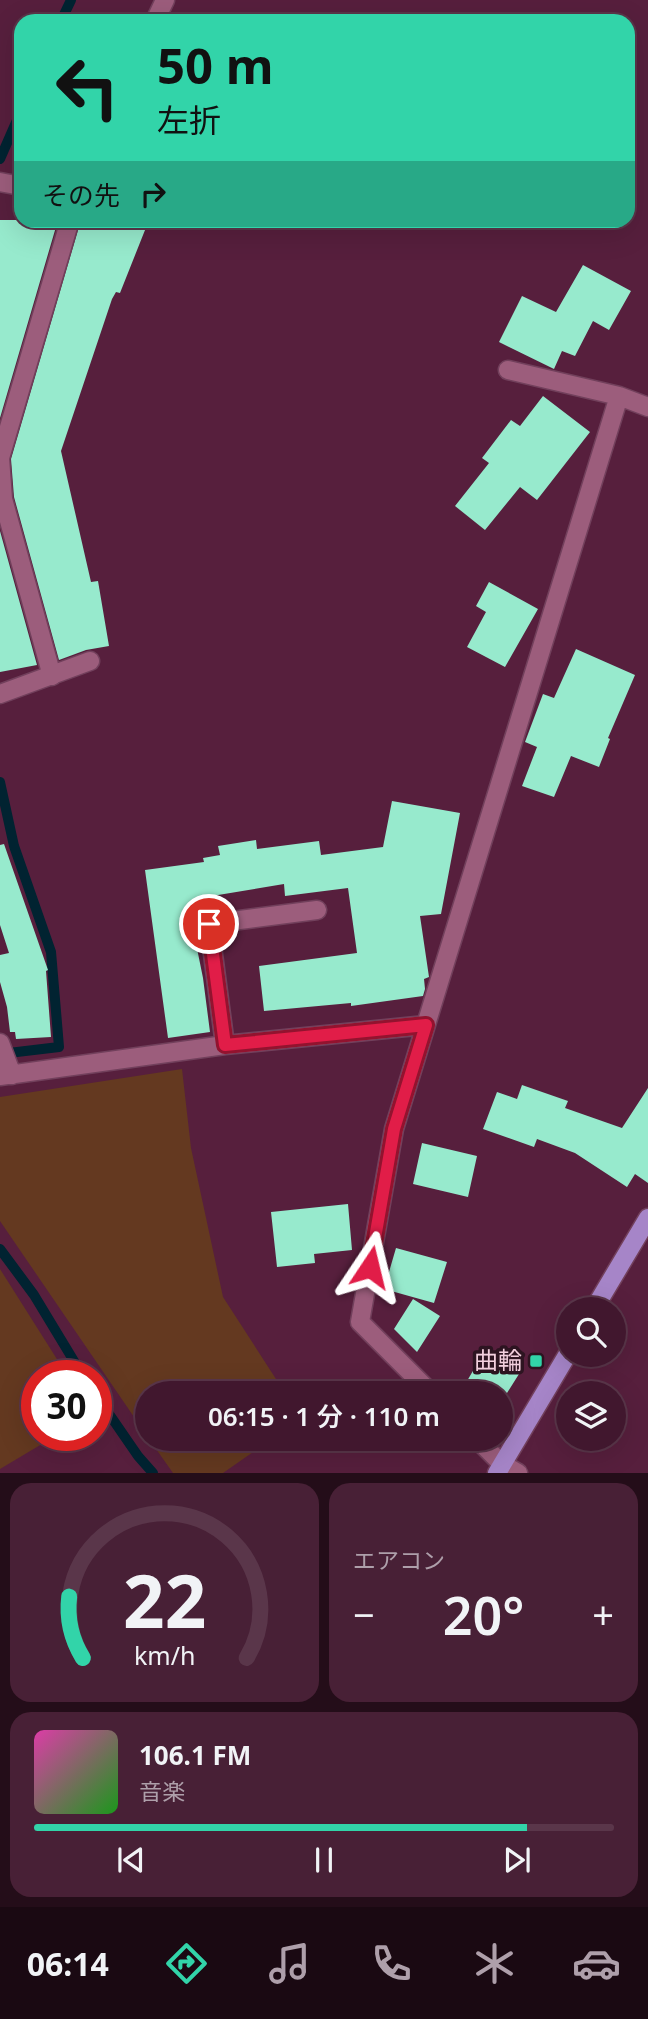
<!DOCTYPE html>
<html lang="ja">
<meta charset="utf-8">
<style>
:root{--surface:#41172e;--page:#482036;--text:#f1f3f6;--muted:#ae9faa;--line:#5a364a;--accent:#32d4a9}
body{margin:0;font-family:"Noto Sans","Noto Sans JP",sans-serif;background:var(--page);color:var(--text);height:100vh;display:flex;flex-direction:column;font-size:26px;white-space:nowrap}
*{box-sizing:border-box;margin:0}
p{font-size:23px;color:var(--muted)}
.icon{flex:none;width:38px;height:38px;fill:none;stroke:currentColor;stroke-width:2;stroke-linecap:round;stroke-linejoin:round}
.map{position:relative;height:1473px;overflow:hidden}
.panel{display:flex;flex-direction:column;gap:10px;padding:10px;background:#240d19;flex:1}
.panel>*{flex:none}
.banner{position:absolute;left:14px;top:14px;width:621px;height:214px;border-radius:21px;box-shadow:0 7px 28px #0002,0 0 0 2px var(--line);background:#32d4a9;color:#111;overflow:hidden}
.controls{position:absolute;left:556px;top:1297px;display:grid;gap:14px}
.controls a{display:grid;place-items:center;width:70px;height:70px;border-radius:50%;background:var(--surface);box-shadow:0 7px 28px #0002,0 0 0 2px var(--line);font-size:35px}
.speed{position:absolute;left:21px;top:1360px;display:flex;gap:14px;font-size:35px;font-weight:700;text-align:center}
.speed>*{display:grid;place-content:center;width:91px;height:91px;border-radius:50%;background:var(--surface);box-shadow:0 7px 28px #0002,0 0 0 2px var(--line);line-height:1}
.speed .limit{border:10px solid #d22;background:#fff;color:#111}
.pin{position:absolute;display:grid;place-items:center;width:60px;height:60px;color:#fff;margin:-30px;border:4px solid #fff;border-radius:50%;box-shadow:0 2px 7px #0007}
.me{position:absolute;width:77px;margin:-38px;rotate:10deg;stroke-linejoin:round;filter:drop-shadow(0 0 5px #0008)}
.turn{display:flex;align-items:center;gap:24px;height:147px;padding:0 28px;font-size:32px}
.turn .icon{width:91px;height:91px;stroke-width:2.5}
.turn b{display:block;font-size:49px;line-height:60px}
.then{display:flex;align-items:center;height:66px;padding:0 28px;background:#0003;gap:14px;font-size:26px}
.big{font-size:52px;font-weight:600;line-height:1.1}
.panel .widget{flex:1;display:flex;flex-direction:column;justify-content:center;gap:10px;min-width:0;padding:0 24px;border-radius:21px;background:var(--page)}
.panel .dial{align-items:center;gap:0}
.dial svg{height:182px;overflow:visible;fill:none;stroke:var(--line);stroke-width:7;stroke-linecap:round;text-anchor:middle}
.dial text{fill:var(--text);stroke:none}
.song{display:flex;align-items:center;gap:21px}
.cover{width:84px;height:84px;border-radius:10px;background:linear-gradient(135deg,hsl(320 70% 55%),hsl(120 70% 35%))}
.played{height:7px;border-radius:4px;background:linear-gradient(90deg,var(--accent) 85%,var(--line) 85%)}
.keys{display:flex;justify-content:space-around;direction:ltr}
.heat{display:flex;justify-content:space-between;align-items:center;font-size:38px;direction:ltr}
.panel .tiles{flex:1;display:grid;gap:10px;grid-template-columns:1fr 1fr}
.widget:last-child{grid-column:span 2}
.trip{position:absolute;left:135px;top:1381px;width:378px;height:70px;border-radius:35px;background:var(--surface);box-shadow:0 7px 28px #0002,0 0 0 2px var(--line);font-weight:600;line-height:70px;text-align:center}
.menu{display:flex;height:112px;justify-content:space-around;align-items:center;background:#1a0912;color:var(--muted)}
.menu .icon{width:49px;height:49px}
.menu .selected{color:var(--accent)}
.menu b{font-size:32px;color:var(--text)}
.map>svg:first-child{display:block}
.green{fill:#643920}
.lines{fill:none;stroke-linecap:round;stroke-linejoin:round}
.stream{stroke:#012331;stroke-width:10}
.building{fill:#97eacd}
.minor-casing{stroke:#72405c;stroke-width:21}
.major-casing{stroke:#72405c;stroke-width:21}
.minor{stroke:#9c5d7c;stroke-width:18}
.major{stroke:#a685c8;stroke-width:18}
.route-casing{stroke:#92132f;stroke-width:18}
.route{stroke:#e11d48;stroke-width:12}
.poi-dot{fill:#32d4a9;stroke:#2d1421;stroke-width:2.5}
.labels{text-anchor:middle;stroke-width:7;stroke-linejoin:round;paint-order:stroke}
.poi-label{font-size:24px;fill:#f3cfde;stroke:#2d1421;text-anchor:end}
</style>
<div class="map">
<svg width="648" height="1473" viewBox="0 0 648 1473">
<rect width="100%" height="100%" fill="#571f3d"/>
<path class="green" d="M 182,1069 L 191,1148 L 223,1297 L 285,1393 L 147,1393 L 147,1436 L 0,1221 L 0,1097 Z
M 0,1269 L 67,1375 L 37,1376 L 37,1435 L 57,1435 L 0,1469 Z
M 149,1439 L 272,1439 L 223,1473 L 173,1473 Z"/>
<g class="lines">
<path class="stream" d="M 61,21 L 71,0
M 0,159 L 21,111
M 0,782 L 14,846 L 51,952 L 59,1047 L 0,1054
M 0,1249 L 34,1295 L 83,1376
M 96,1395 L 138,1456 L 153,1473"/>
</g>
<path class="building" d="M 0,220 L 58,220 L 0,418 Z
M 81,220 L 149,220 L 120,293 L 116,292 L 112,299 L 61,451 L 91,582 L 98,581 L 109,646 L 86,650 L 59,660 L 14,497 L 11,459 Z
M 583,265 L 631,291 L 609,330 L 593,321 L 575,356 L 562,351 L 554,369 L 499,342 L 522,296 L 556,312 Z
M 543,396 L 590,432 L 537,500 L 520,487 L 485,530 L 455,506 L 489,463 L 482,458 L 511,420 L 520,426 Z
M 0,531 L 37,665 L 0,672 Z
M 489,582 L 538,609 L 505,667 L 467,647 L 486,612 L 476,606 Z
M 576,649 L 635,675 L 608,738 L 610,739 L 599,767 L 571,756 L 554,797 L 522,786 L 537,747 L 525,742 L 543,694 L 554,698 Z
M 392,801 L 460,813 L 441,914 L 420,916 L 429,977 L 424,979 L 425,989 L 423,996 L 351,1006 L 351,1003 L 264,1011 L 259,966 L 357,953 L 348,888 L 285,896 L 284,884 L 200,898 L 201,908 L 189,909 L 203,978 L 210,1032 L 168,1038 L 145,870 L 204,862 L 203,858 L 220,855 L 218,846 L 256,840 L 257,849 L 319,841 L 321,855 L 383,847 Z
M 4,844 L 48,970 L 46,971 L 51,1037 L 16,1039 L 15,1032 L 10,1032 L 7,1007 L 0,982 L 0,955 L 9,953 L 0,925 L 0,845 Z
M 522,1085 L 568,1101 L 565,1108 L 622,1128 L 648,1088 L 648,1183 L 635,1174 L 627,1187 L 575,1153 L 537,1139 L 534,1147 L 483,1129 L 497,1092 L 517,1099 Z
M 422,1143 L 477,1156 L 468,1197 L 413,1184 Z
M 348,1204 L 352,1250 L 314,1254 L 315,1263 L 277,1267 L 271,1212 Z
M 396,1248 L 447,1262 L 434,1303 L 384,1289 Z
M 413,1299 L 440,1316 L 417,1352 L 394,1329 Z
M 484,1352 L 519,1374 L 507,1393 L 460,1393 Z"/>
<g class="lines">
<g class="minor-casing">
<path id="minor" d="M 155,21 L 165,0
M 0,182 L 21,186
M 508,370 L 619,396 L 648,407
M 52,676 L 3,499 L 0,458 L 70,220
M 0,694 L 90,661
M 0,1043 L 12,1075
M 225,1045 L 209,924 L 317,910
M 0,1076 L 225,1045 L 426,1025
M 431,1393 L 360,1322 L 394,1129 L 619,396
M 476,1438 L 502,1464 L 518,1473"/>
</g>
<g class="major-casing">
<path id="major" d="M 594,1309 L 648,1218
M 497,1473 L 569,1352"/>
</g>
<use href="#minor" class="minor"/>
<use href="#major" class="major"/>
</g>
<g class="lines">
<g class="route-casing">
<path id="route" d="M 209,924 L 225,1045 L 426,1025 L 394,1129 L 370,1267"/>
</g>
<use href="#route" class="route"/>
</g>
<rect class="poi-dot" x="529" y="1354" width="14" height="14" rx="3.5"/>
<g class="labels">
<g class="poi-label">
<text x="522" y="1369">曲輪</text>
</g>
</g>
</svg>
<div class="controls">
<a><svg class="icon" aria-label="search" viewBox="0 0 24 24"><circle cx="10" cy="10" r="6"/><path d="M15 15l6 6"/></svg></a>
<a><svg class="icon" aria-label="layers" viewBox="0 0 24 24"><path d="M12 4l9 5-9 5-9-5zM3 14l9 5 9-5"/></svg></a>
</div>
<div class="speed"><div class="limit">30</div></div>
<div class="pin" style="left:209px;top:924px;background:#d93025"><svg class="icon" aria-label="arrive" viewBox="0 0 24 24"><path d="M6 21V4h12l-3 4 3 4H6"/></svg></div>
<svg class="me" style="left:370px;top:1267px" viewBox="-20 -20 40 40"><path d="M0-17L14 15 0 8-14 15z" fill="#e11d48" stroke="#fff" stroke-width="4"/></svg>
<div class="trip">06:15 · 1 分 · 110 m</div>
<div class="banner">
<div class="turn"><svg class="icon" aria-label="left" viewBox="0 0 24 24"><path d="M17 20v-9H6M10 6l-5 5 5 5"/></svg><div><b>50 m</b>左折</div></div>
<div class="then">その先<svg class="icon" aria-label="right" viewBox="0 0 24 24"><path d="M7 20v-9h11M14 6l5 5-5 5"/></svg></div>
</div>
</div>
<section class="panel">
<div class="tiles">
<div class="widget dial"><svg viewBox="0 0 100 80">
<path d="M14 69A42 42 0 1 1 86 69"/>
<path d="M14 69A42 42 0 0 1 8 42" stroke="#32d4a9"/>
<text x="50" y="56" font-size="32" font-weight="700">22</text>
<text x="50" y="72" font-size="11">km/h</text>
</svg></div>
<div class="widget"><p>エアコン</p>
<div class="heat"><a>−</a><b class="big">20°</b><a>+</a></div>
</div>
<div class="widget">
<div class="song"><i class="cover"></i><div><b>106.1 FM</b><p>音楽</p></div></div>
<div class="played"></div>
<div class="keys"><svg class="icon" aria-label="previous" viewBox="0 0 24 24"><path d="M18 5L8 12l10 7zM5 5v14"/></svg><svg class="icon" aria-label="pause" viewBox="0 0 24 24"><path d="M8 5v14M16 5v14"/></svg><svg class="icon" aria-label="next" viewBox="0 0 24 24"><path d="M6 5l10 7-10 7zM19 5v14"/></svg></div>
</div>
</div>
</section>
<nav class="menu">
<b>06:14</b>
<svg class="icon selected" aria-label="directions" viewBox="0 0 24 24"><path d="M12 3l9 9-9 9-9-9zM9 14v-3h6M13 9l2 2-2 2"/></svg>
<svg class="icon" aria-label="music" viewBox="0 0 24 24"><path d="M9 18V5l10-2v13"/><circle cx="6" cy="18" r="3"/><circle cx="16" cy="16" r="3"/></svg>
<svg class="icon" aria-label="phone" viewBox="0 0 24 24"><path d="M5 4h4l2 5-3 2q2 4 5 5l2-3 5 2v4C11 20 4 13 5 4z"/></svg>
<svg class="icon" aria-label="climate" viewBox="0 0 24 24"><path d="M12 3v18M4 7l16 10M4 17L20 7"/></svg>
<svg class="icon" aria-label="car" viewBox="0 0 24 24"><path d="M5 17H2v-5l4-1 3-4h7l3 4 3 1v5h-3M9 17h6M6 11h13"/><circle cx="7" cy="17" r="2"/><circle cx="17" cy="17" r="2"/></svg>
</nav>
